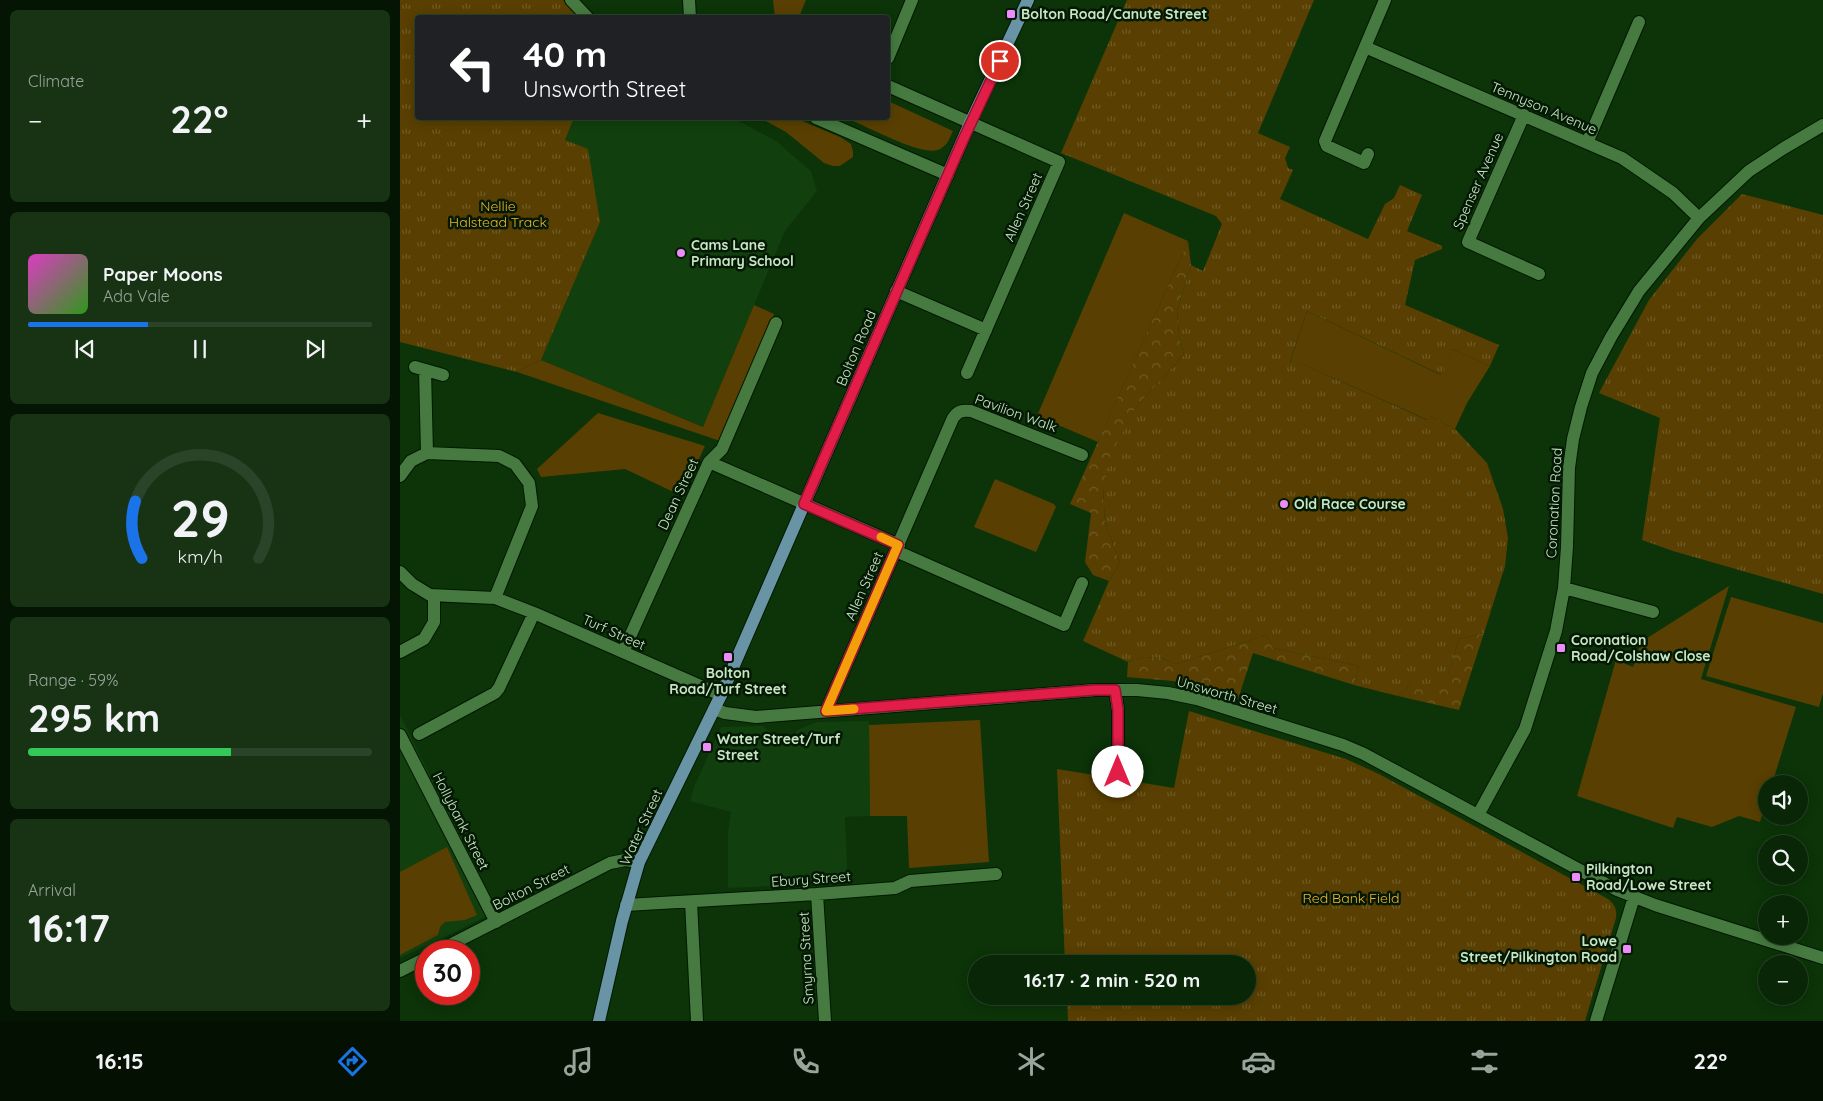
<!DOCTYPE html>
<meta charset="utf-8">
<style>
:root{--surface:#092706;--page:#173314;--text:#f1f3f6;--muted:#99a59b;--line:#294428;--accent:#1a73e8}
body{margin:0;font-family:Quicksand,sans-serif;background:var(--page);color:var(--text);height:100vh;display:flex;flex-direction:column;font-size:19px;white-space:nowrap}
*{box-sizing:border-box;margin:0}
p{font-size:16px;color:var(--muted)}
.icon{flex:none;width:28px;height:28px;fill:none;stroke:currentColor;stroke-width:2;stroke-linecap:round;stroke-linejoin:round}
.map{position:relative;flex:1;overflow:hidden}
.panel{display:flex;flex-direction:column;gap:10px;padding:10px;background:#051503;width:400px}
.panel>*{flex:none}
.guide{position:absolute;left:15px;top:15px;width:475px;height:105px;border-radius:5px;box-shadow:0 2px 12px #0003,0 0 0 1px var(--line);background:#202124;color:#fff;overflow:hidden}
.buttons{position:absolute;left:1358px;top:775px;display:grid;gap:10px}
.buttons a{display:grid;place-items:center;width:50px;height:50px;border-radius:50%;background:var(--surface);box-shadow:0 2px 12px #0003,0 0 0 1px var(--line);font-size:25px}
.speed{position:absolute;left:15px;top:940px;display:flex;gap:10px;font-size:25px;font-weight:700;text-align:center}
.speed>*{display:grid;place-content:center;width:65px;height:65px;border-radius:50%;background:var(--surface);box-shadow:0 2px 12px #0003,0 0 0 1px var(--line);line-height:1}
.speed .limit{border:8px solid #d22;background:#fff;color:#111}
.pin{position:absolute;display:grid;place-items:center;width:42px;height:42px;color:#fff;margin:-21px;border:2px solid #fff;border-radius:50%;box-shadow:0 1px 5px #0007}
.me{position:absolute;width:55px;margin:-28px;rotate:0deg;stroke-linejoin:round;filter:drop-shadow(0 0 4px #0008)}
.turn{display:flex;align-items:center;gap:18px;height:105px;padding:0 25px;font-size:22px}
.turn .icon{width:65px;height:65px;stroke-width:2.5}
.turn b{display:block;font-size:35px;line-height:42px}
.big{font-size:38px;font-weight:700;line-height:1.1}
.panel .widget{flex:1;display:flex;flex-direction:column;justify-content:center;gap:8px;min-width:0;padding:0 18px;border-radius:8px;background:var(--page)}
.panel .dial{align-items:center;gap:0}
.dial svg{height:130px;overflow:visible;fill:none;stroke:var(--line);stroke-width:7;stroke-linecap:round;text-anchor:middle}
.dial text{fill:var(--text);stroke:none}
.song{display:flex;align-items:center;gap:15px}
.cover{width:60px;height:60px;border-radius:8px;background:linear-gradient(135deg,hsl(310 70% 55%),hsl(110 70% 35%))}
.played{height:5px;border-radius:2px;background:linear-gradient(90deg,var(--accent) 35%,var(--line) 35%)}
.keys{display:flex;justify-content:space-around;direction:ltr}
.heat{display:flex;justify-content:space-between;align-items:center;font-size:28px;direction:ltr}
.charge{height:8px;border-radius:4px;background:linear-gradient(90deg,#34c759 59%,var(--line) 0)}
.trip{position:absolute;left:568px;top:955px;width:288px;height:50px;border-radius:25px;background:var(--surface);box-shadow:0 2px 12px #0003,0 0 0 1px var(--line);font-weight:700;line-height:50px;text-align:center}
.tab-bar{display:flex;height:80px;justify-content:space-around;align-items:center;background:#041002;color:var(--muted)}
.tab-bar .icon{width:35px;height:35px}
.tab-bar .current{color:var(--accent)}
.tab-bar b{font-size:22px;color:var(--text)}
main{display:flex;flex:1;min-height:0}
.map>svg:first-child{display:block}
.built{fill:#113f0d}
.green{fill:#593f01}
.forest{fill:url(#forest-crowns)}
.park{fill:url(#park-tufts)}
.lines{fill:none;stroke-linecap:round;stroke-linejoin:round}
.street-casing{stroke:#011900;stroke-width:14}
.primary-casing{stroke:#011900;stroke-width:14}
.street{stroke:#467a40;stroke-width:12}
.primary{stroke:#6994a6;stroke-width:12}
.route-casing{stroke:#92132f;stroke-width:12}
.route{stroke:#e11d48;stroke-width:9}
.slow{stroke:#f59e0b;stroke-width:9}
.poi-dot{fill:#ec8cfb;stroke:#041903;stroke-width:2}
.labels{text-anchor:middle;stroke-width:5;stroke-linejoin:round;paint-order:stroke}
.poi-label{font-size:14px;font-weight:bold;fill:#c8e5c5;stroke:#041903;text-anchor:start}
.street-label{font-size:14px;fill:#c8e5c5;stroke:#041903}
.park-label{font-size:14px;fill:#f2b52f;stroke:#041903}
</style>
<main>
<section class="panel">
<div class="widget"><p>Climate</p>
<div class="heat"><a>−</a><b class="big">22°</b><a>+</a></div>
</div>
<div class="widget">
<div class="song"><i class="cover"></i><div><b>Paper Moons</b><p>Ada Vale</p></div></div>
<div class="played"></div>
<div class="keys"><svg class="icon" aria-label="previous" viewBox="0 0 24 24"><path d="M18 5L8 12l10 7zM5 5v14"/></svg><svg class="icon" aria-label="pause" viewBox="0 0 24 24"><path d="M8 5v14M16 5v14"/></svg><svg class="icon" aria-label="next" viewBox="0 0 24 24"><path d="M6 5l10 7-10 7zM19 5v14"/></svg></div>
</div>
<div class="widget dial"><svg viewBox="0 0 100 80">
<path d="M14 69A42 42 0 1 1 86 69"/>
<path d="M14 69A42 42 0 0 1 10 34" stroke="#1a73e8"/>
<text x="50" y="56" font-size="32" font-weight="700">29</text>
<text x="50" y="72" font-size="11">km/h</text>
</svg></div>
<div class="widget"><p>Range · 59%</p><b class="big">295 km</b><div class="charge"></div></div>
<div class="widget"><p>Arrival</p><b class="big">16:17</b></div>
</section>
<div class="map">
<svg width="1423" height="1021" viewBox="0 0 1423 1021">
<defs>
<pattern id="forest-crowns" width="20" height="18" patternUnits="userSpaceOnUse" patternTransform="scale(1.25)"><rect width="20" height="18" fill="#593f01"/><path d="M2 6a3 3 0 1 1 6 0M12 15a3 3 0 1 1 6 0" fill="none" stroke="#6f5b25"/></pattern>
<pattern id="park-tufts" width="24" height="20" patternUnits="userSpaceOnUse" patternTransform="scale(1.25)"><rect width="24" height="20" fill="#593f01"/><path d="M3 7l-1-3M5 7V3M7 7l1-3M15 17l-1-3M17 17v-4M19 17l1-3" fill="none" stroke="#6f5b25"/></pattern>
</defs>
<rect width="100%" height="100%" fill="#0c3408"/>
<path class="built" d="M 174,118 L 333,118 L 376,141 L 411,171 L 417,191 L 385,231 L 303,427 L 141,360 L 200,222 L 165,140 Z
M 0,715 L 98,911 L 0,958 Z
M 469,721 L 470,816 L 445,817 L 448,883 L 328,888 L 328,831 L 331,812 L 290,801 L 294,787 L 321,727 L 363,726 L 374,735 L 393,738 L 397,730 L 416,722 Z"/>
<path class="green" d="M 373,0 L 406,0 L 399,17 L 375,18 Z
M 488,101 L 553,131 C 550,137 548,145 540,149 C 525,158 470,128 453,121 L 455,118 L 488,118 Z
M 360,118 L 395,118 L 440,137 L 451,144 L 453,152 L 453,157 L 440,166 L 433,166 L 424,163 L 386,132 Z
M 724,213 L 788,241 L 698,442 L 637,416 Z
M 354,305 L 374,314 L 320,441 L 117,372 L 141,360 L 303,427 Z
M 907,311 L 1041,375 L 1052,349 L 1090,366 L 1067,403 L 1055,429 L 1030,416 L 1028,420 L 904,365 L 890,363 Z
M 198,413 L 305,446 L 282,496 L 225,469 L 141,477 L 137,469 Z
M 595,479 L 654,504 L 656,507 L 636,552 L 574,527 Z
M 1329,586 L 1301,679 L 1396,707 L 1372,784 L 1366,784 L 1366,802 L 1360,822 L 1339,816 L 1312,827 L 1277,817 L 1273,828 L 1177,796 L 1216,660 L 1233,667 L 1241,642 Z
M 1331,597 L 1423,623 L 1423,693 L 1419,707 L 1306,676 Z
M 580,720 L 589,862 L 509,868 L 507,816 L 470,816 L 469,725 Z
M 47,847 L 77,915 L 65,920 L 45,922 L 40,927 L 38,935 L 0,955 L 0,872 Z"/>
<path class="forest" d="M 788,241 L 791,265 L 777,311 L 779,335 L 784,355 L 736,407 L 703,488 L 705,522 L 720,563 L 709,581 L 693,575 L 685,562 L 691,513 L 670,504 Z
M 1084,633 L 1059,710 L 998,696 L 1011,684 L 1048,674 L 1059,639 Z
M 866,635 L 873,648 L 959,666 L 954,685 L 853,653 L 838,699 L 773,681 L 727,677 L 728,662 L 744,657 L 761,658 L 777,664 Z"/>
<path class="park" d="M 0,0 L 163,0 L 180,17 L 18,18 L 18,118 L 174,118 L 165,140 L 188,149 L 200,222 L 141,360 L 117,372 L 0,342 Z
M 727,0 L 914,0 L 858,133 L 890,147 L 885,158 L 888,168 L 893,170 L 880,199 L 968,239 L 985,204 L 994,198 L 1000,185 L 1022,195 L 1007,231 L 1042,246 L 1042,249 L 1015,260 L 1005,305 L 1099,345 L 1090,366 L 1052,349 L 1042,375 L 907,311 L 890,362 L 904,365 L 1027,420 L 1030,416 L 1055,429 L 1087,463 L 1103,509 L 1108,538 L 1105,566 L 1084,633 L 1059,639 L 1048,674 L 1038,690 L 1011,684 L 998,696 L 954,685 L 959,666 L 873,648 L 866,635 L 777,664 L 761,658 L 744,657 L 728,662 L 683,641 L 709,581 L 720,563 L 705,522 L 703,488 L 710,456 L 736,407 L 784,355 L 779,335 L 777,311 L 791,265 L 803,271 L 822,224 L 816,216 L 661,153 Z
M 1342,194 L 1423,215 L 1423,594 L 1273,551 L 1242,540 L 1260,418 L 1199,393 L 1249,300 L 1297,239 Z
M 789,711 L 946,759 L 979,774 L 1208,899 C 1215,905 1217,909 1216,918 L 1185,1021 L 668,1021 L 667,996 L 846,996 L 846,964 L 665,964 L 657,769 L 774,788 Z"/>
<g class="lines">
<g class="street-casing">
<path id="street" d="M 171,0 L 188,18
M 289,0 L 290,18
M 965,47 L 1222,158 L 1273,193 L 1299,218
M 488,58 L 512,0
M 488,86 L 659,162 L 567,373
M 1124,115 L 1068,242 L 1139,274
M 416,118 L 548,175
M 1187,143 L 1239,22
M 968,154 L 964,163 L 927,146 L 925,141 L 985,0
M 496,291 L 586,330
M 15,367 L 43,375
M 25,370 L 27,453
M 309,462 L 499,545
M 0,476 L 11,461 L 27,453 L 99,456 L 115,464 L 129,483 L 132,506 L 95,598
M 496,551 L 664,625 L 682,583
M 0,572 L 12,584 L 30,595 L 95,598 L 134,613 L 321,695
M 1164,588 L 1253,612
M 0,652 L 24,639 L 34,622 L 34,595
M 223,652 L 309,462 L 322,449 L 376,323
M 715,690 L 718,710 L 718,772
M 314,709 L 325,713 L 356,717 L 695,690 L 737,690 L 768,693 L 797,699 L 943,745 L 964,754 L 1217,890 L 1255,905 L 1423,958
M 426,711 L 553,418 C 558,411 562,410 571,411 L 682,455
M 19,734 L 95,693 L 99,688 L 134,613
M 0,735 L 96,922
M 1078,815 L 1125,729 L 1156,631 L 1164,588 L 1167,547 L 1169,468 L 1173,439 L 1181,407 L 1192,373 L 1211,337 L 1239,291 L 1299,218 L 1349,171 L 1384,148 L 1423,125
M 417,894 L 425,1021
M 291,902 L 297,1021
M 226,905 L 417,894 L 495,888 L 510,881 L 596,874
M 38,951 L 210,863 L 225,860 L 239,862
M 0,971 L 26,958
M 1196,1021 L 1234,897"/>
</g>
<g class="primary-casing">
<path id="primary" d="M 199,1021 L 222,921 L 239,862 L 321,695 L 570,123 L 628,0"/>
</g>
<use href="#street" class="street"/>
<use href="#primary" class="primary"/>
</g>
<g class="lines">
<g class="route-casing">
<path id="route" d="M 600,61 L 563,140 L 404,504 L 498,545 L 426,711 L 695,690 L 715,690 L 718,710 L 718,772"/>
</g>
<use href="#route" class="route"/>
<path class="slow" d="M 454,709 L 426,711 L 498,545 L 481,537"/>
</g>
<g class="poi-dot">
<rect x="606" y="9" width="10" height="10" rx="2.5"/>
<circle cx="281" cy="253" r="5"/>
<circle cx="884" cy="504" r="5"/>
<rect x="1156" y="643" width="10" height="10" rx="2.5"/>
<rect x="323" y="652" width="10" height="10" rx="2.5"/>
<rect x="302" y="742" width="10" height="10" rx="2.5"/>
<rect x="1171" y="872" width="10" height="10" rx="2.5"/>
<rect x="1222" y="944" width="10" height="10" rx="2.5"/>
</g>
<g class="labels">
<g class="poi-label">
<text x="621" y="19">Bolton Road/Canute Street</text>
<text x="291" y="250">Cams Lane<tspan x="291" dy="16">Primary School</tspan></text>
<text x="894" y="509">Old Race Course</text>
<text x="1171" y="645">Coronation<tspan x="1171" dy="16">Road/Colshaw Close</tspan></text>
<text x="328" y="678" text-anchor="middle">Bolton<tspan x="328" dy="16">Road/Turf Street</tspan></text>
<text x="317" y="744">Water Street/Turf<tspan x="317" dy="16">Street</tspan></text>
<text x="1186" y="874">Pilkington<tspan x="1186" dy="16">Road/Lowe Street</tspan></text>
<text x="1217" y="946" text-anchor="end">Lowe<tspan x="1217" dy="16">Street/Pilkington Road</tspan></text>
</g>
<g class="street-label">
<text transform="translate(1144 108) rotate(23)" y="5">Tennyson Avenue</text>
<text transform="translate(1078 181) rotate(-66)" y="5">Spenser Avenue</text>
<text transform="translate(623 207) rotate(-66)" y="5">Allen Street</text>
<text transform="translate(456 348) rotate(-67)" y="5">Bolton Road</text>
<text transform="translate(616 413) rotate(20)" y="5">Pavilion Walk</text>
<text transform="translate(278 494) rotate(-65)" y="5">Dean Street</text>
<text transform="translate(1154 503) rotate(-87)" y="5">Coronation Road</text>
<text transform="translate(464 586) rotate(-66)" y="5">Allen Street</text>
<text transform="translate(214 632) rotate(24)" y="5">Turf Street</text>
<text transform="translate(827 695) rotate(16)" y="5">Unsworth Street</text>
<text transform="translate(61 821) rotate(63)" y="5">Hollybank Street</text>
<text transform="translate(241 827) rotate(-65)" y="5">Water Street</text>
<text transform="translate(411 879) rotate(-4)" y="5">Ebury Street</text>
<text transform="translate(131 887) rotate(-27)" y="5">Bolton Street</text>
<text transform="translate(406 958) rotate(-93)" y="5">Smyrna Street</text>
</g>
<g class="park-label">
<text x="98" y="211">Nellie<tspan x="98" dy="16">Halstead Track</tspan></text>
<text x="951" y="903">Red Bank Field</text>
</g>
</g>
</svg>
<div class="buttons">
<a><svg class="icon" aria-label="sound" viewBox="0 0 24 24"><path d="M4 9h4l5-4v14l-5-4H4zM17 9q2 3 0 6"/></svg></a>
<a><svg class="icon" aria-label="search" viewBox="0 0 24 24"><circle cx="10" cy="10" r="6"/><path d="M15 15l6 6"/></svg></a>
<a>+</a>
<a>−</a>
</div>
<div class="speed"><div class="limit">30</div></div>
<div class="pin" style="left:600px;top:61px;background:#d93025"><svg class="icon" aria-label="arrive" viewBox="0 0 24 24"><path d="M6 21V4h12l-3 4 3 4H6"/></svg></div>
<svg class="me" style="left:718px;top:772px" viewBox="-20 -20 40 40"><circle r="19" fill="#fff"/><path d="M0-13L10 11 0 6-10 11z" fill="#e11d48"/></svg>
<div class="trip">16:17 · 2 min · 520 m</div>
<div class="guide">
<div class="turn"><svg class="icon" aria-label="left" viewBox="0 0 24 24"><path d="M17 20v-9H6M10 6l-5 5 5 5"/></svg><div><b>40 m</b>Unsworth Street</div></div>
</div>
</div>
</main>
<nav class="tab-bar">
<b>16:15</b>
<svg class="icon current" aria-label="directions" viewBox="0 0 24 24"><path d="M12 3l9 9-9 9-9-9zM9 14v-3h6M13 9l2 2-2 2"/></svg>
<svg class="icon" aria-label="music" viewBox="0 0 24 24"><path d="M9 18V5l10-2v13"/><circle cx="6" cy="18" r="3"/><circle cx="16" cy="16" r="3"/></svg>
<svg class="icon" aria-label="phone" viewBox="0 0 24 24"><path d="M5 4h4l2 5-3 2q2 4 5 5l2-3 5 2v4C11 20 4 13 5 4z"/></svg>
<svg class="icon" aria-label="climate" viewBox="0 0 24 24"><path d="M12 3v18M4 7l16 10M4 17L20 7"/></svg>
<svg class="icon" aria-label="car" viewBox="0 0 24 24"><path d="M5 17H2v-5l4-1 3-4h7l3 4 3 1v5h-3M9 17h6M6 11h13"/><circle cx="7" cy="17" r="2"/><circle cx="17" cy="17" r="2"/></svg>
<svg class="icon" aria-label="filters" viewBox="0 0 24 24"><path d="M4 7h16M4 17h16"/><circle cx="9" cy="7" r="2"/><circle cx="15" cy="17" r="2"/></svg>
<b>22°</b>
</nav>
